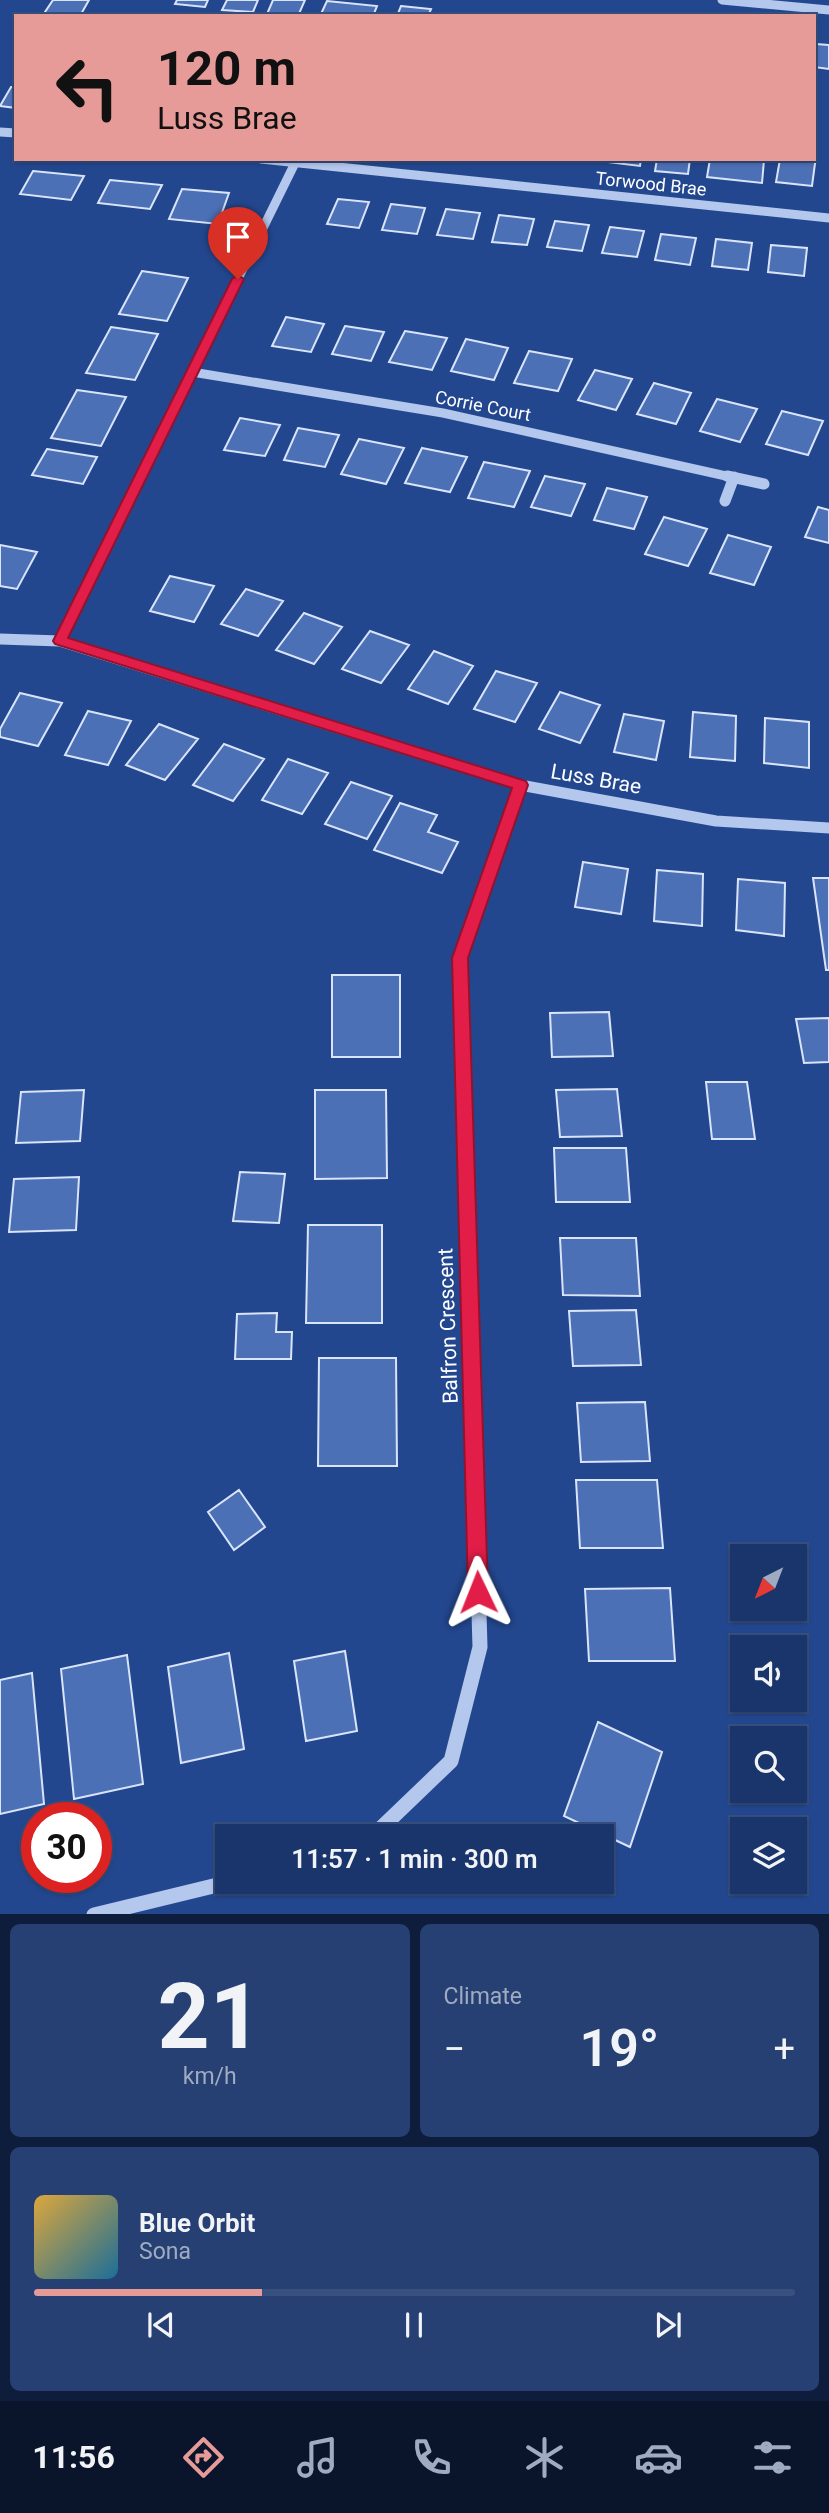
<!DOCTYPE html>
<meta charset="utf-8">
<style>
:root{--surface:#1a356b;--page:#274073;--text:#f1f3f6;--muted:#9fabc1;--line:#38507e;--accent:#e69b98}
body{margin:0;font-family:Roboto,sans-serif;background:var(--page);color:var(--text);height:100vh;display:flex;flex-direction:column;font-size:26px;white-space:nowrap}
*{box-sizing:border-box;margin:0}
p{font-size:23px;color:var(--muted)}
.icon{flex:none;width:38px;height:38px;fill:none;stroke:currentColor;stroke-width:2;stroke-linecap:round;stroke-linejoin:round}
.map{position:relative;height:1914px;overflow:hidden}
.sheet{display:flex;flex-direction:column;gap:10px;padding:10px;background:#0e1d3b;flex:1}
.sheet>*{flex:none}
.guide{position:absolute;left:14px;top:14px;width:802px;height:147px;border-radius:0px;box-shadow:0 2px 5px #0004,0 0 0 2px var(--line);background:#e69b98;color:#111;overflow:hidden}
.needle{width:46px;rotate:222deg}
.fabs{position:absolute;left:730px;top:1544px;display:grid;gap:14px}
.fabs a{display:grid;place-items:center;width:77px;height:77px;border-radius:0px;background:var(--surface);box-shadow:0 2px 5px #0004,0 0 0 2px var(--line);font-size:35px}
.speed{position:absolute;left:21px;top:1802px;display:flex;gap:14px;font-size:35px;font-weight:700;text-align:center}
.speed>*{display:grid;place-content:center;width:91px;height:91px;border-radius:50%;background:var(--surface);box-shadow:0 2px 5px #0004,0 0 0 2px var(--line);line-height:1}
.speed .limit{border:10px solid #d22;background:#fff;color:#111}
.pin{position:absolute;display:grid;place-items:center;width:60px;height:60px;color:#fff;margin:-72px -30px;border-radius:50% 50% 50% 0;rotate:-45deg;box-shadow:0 0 7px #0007}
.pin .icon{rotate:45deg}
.me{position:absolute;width:77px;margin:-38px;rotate:358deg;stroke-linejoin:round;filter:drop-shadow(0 0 5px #0008)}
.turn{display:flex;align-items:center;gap:24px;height:147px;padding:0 28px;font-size:32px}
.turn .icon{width:91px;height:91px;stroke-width:2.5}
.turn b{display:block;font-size:49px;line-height:60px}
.big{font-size:52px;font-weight:600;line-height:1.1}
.sheet .tile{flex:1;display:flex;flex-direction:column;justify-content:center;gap:10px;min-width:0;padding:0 24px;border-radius:10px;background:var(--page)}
.sheet .dial{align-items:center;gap:0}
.dial b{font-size:91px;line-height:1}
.song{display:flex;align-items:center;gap:21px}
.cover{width:84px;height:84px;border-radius:10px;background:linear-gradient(135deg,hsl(40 70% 55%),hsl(200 70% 35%))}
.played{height:7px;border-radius:4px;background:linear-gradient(90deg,var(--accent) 30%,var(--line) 30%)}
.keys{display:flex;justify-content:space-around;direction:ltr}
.heat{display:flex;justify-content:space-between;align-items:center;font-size:38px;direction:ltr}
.sheet .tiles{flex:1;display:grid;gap:10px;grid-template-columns:1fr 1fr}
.tile:last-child{grid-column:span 2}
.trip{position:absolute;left:215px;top:1824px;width:399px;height:70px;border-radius:0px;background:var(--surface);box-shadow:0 2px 5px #0004,0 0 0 2px var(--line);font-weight:600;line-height:70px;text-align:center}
.tabs{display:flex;height:112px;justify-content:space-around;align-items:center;background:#0a152b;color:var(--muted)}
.tabs .icon{width:49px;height:49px}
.tabs .current{color:var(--accent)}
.tabs b{font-size:32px;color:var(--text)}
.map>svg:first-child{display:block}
.building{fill:#4c70b6;stroke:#d9e4f9;stroke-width:2}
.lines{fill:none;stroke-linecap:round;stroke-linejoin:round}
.minor-far2{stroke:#b4c7ec;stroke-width:9}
.minor-far1{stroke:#b4c7ec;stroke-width:11}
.minor{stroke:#b4c7ec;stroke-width:15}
.route{fill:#e11d48;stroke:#92132f;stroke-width:2}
.labels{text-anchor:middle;stroke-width:6;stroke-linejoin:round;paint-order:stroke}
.far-street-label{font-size:18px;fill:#fff;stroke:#23478f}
.street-label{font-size:21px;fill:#fff;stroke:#23478f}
</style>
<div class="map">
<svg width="829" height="1915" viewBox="0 0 829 1915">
<rect width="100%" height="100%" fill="#23478f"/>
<path class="building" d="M 53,0 L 89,0 L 80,16 L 43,15 Z
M 177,0 L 208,0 L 205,7 L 175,4 Z
M 227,0 L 258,0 L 253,12 L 222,10 Z
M 273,0 L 305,0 L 298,16 L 267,14 Z
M 327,1 L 377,6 L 373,16 L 320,16 Z
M 401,6 L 431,9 L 428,16 L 397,16 Z
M 816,44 L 829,45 L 829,69 L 814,67 Z
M 11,87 L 16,88 L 16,108 L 0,106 Z
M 814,155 L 816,156 L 812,186 L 776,182 L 780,159 L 814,159 Z
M 608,159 L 641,159 L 640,166 L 607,162 Z
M 657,159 L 690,159 L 688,174 L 655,171 Z
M 710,159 L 764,160 L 762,183 L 707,177 Z
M 33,171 L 84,176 L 71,200 L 20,194 Z
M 110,180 L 162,185 L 150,209 L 98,203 Z
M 182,189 L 229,193 L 218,224 L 169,219 Z
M 338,199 L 369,202 L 359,228 L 327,224 Z
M 391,204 L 425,208 L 417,234 L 382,230 Z
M 446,209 L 480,213 L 473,239 L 437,235 Z
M 499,215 L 534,219 L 527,245 L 492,242 Z
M 555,221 L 589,225 L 582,251 L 547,247 Z
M 610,227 L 644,231 L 637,257 L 602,253 Z
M 661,234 L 696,238 L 690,265 L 655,260 Z
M 716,239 L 752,243 L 748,270 L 712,266 Z
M 771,245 L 807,248 L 804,276 L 768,272 Z
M 142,271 L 188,278 L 167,321 L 119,314 Z
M 286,317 L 324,324 L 311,352 L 272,346 Z
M 345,326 L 384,332 L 371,361 L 332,354 Z
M 111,327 L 158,334 L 135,380 L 86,373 Z
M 405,331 L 447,338 L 432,370 L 389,362 Z
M 466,339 L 508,348 L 494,380 L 451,371 Z
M 529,351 L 572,359 L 558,391 L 514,383 Z
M 595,370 L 632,379 L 616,410 L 578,400 Z
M 654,383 L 691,393 L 676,424 L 637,414 Z
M 77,390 L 126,397 L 101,446 L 51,438 Z
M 717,399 L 757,409 L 740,442 L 700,431 Z
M 782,411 L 823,421 L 808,455 L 766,444 Z
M 240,418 L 280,425 L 265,456 L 224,450 Z
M 298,428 L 339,435 L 325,467 L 284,460 Z
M 359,439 L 404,448 L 386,484 L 341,474 Z
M 422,448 L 467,457 L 450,492 L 405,483 Z
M 47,449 L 97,457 L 83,484 L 32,475 Z
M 484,462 L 530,471 L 514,507 L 468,498 Z
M 545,476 L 585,484 L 571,516 L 531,507 Z
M 607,488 L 647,497 L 634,529 L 594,520 Z
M 818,507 L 829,510 L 829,543 L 805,537 Z
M 664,517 L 707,529 L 688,566 L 645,554 Z
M 728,535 L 771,547 L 754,585 L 710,573 Z
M 0,545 L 37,552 L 17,589 L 0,586 Z
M 170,576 L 214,586 L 194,622 L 150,611 Z
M 246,589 L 283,601 L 258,636 L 221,624 Z
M 304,613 L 342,627 L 314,664 L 276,650 Z
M 370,631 L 409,645 L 381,683 L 342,669 Z
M 434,651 L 473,666 L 448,704 L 408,689 Z
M 496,671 L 537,683 L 515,722 L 474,709 Z
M 560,692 L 600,705 L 580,743 L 539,729 Z
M 20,693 L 62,703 L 38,746 L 0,737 L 0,729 Z
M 88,711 L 131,721 L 108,765 L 65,755 Z
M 693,712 L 736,716 L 735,761 L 690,757 Z
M 624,714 L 664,721 L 656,760 L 614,752 Z
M 765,718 L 809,722 L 809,768 L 764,763 Z
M 159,724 L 198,739 L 165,780 L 126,765 Z
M 224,744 L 264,759 L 233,801 L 193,785 Z
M 288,759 L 328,773 L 302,814 L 262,800 Z
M 351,782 L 392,796 L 367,839 L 325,824 Z
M 400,803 L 437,815 L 428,832 L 458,842 L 442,873 L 374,850 Z
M 583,862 L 628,869 L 621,914 L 575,907 Z
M 657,870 L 703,874 L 702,926 L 654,921 Z
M 813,878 L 829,878 L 829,970 L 826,970 Z
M 738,879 L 785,883 L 784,936 L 736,930 Z
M 332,975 L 400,975 L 400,1057 L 332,1057 Z
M 609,1012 L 613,1056 L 552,1057 L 550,1013 Z
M 829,1018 L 829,1062 L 804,1063 L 796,1019 Z
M 706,1082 L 747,1082 L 755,1139 L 712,1139 Z
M 617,1089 L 622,1136 L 560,1137 L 556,1090 Z
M 84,1090 L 80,1141 L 16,1143 L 21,1092 Z
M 315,1090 L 386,1090 L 387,1178 L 315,1179 Z
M 554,1148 L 626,1148 L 630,1202 L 556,1202 Z
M 240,1172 L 285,1174 L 279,1223 L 233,1221 Z
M 79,1177 L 76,1230 L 9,1232 L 14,1179 Z
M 308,1225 L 382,1225 L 382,1323 L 306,1323 Z
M 560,1238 L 636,1238 L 640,1296 L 563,1295 Z
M 636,1310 L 641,1365 L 573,1366 L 569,1311 Z
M 277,1313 L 276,1332 L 292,1332 L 291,1359 L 235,1359 L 237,1314 Z
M 319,1358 L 396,1358 L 397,1466 L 318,1466 Z
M 645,1402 L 650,1461 L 581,1462 L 577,1403 Z
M 576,1480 L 657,1480 L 663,1548 L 580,1548 Z
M 239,1490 L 265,1527 L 234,1550 L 208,1512 Z
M 670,1588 L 675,1661 L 589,1661 L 585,1589 Z
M 345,1651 L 357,1731 L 306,1741 L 294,1661 Z
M 229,1653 L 244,1749 L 181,1763 L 168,1667 Z
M 127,1655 L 143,1784 L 74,1799 L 61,1669 Z
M 32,1673 L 44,1804 L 0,1814 L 0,1680 Z
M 598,1722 L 662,1752 L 630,1847 L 564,1816 Z"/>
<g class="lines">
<path class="minor-far2" d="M 722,0 L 829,10
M 0,132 L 16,133
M 261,159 L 829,218
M 192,372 L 443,413 L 735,478
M 140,478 L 295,163"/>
<path class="minor-far1" d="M 727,476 L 764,484
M 725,501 L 734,477
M 0,639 L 60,641 L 520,785 L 716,821 L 829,828
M 60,641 L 141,476
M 464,1101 L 460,958 L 520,785"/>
<path class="minor" d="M 369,1836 L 376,1833 L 451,1761 L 480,1647 L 464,1099
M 94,1915 L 234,1881"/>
</g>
<path class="route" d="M 238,275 L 244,279 L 68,638 L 526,781 L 528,785 L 468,958 L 488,1592 L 485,1599 L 478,1602 L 471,1599 L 468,1592 L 452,958 L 512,788 L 55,644 L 53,641 L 232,279 Z"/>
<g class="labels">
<g class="far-street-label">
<text transform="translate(651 184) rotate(6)" y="6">Torwood Brae</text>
<text transform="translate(483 406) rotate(11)" y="6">Corrie Court</text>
</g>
<g class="street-label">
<text transform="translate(596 779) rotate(10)" y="7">Luss Brae</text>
<text transform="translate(448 1326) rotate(-92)" y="7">Balfron Crescent</text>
</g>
</g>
</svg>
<div class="fabs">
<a><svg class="needle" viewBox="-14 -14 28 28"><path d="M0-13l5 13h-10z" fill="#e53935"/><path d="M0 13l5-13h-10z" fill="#9fabc1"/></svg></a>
<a><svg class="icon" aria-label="sound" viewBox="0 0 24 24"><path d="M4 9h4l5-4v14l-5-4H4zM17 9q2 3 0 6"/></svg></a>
<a><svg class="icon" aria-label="search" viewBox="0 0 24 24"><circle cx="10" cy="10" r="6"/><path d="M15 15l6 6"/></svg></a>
<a><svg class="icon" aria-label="layers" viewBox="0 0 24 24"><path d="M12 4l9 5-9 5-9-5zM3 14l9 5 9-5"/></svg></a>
</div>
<div class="speed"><div class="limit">30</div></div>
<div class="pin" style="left:238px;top:279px;background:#d93025"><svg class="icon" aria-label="arrive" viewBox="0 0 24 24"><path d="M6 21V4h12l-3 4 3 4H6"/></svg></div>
<svg class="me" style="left:478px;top:1592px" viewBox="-20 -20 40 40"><path d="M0-17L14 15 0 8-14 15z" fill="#e11d48" stroke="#fff" stroke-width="4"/></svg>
<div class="trip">11:57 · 1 min · 300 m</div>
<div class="guide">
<div class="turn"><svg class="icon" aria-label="left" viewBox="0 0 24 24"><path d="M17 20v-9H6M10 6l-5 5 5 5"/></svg><div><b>120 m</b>Luss Brae</div></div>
</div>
</div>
<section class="sheet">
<div class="tiles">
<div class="tile dial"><b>21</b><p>km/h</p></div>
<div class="tile"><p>Climate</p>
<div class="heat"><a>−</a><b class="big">19°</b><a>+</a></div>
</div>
<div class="tile">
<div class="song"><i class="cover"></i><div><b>Blue Orbit</b><p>Sona</p></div></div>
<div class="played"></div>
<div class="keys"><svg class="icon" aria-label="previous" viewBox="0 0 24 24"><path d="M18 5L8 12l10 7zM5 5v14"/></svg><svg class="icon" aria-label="pause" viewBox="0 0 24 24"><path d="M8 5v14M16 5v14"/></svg><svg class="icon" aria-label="next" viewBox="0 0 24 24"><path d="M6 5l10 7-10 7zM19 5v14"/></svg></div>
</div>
</div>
</section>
<nav class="tabs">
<b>11:56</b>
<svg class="icon current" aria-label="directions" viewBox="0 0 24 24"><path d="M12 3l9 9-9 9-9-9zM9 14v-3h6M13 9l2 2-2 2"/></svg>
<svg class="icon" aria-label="music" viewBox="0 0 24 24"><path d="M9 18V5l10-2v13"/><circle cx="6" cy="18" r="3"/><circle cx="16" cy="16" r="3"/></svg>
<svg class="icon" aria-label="phone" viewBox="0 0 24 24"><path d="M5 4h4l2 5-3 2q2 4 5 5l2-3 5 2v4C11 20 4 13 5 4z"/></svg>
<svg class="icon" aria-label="climate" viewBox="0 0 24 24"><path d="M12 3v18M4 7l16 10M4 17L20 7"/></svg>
<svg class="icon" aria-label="car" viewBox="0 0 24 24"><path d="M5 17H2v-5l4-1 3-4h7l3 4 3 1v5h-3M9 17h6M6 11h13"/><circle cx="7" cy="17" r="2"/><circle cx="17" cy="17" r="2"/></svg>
<svg class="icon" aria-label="filters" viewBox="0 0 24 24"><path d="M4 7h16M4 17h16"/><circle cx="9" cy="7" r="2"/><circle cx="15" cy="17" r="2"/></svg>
</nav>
